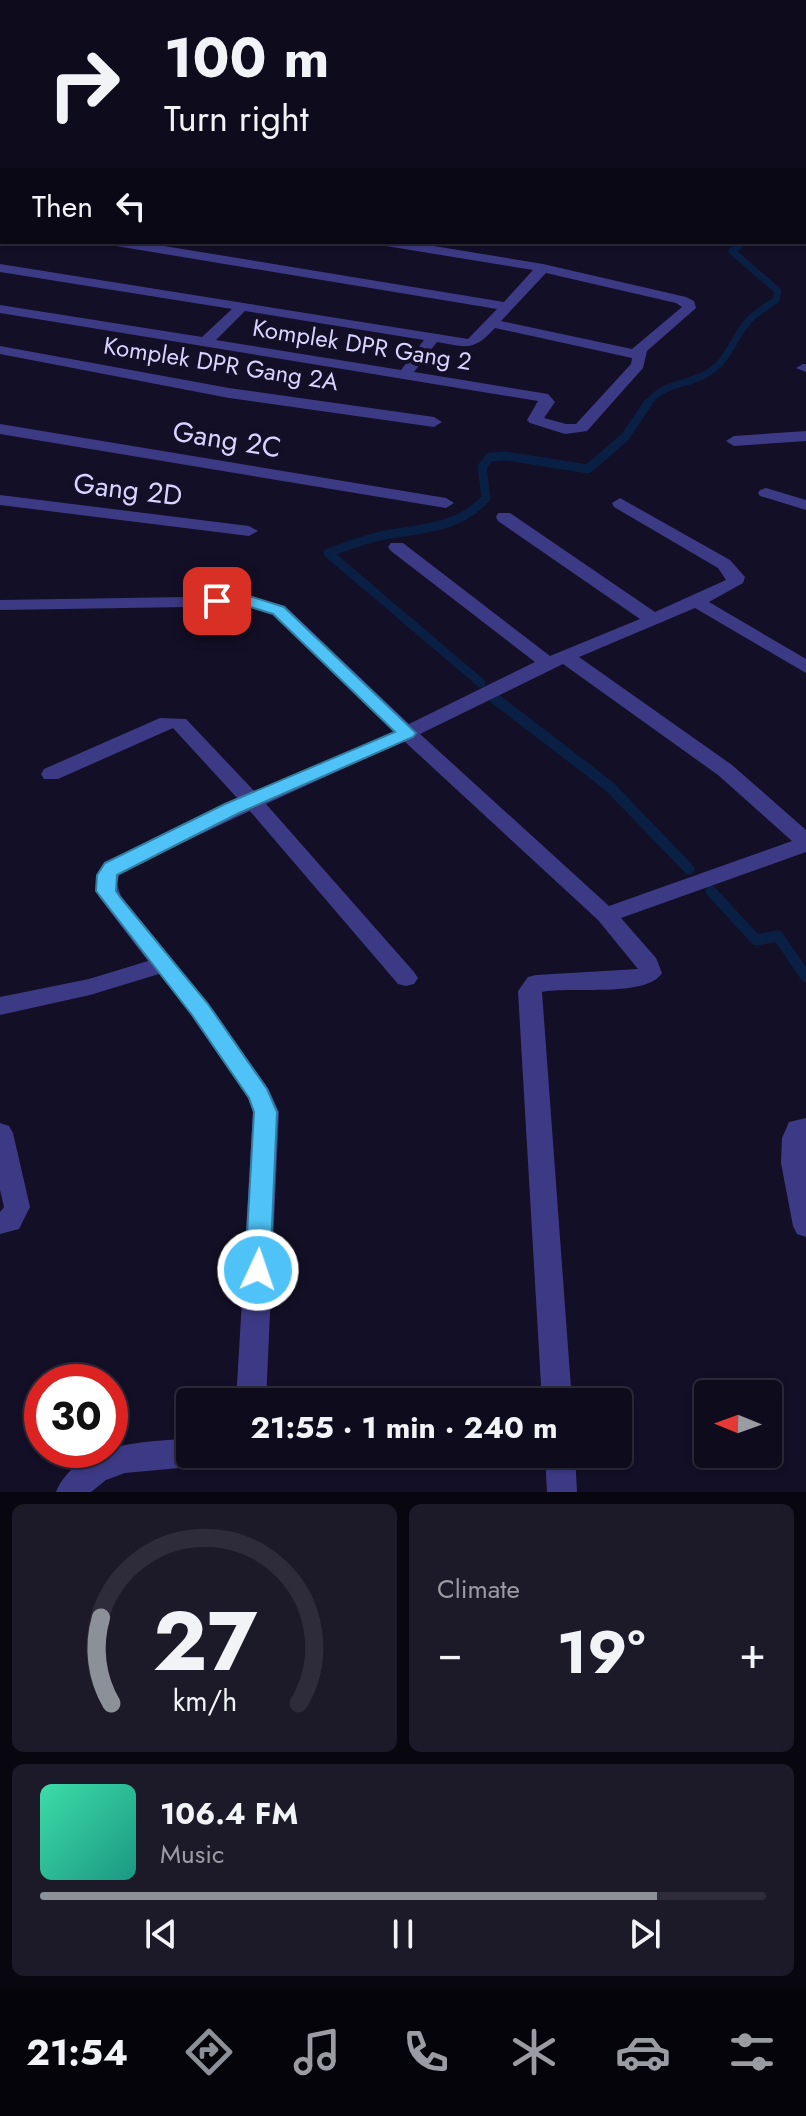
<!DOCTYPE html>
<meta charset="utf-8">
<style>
:root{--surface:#0e0b1c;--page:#1c1929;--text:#f1f3f6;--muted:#9b9ba3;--line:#2e2b3b;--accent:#8c9099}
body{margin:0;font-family:Jost,sans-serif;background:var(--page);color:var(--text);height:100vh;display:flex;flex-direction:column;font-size:30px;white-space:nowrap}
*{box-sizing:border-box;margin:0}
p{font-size:26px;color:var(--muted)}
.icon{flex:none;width:44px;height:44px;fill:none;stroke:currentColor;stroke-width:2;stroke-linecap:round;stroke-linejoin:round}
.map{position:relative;height:1492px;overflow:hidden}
.side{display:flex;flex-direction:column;gap:12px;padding:12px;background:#08060f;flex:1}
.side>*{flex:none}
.hud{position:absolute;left:0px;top:0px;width:806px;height:244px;box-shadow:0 2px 6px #0004,0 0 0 2px var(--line);background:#0e0b1c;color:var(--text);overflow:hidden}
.needle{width:52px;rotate:271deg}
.fabs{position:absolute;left:694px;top:1380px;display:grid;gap:16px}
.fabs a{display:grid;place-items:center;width:88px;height:88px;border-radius:8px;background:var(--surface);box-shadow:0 2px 6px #0004,0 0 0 2px var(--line);font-size:40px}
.speed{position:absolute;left:24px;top:1364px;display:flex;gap:16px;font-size:40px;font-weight:700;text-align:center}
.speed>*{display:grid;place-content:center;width:104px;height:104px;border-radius:50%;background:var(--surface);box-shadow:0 2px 6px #0004,0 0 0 2px var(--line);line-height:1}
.speed .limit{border:12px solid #d22;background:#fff;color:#111}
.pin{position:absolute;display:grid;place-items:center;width:68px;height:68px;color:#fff;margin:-34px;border-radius:16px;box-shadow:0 4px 12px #0006}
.me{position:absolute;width:88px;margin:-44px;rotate:3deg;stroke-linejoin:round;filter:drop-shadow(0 0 6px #0008)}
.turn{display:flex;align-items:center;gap:28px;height:168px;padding:0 32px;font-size:36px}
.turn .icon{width:104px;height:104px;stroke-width:2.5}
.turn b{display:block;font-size:56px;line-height:68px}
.then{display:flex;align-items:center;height:76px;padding:0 32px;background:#0003;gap:16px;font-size:30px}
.big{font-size:60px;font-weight:700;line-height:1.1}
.side .widget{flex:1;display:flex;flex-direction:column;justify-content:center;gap:12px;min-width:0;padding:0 28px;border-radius:12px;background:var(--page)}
.side .dial{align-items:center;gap:0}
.dial svg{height:208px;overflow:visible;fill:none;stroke:var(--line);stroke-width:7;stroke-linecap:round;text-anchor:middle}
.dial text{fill:var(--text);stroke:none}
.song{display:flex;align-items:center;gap:24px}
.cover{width:96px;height:96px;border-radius:12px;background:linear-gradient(135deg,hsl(160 70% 55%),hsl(170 70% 35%))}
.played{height:8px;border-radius:4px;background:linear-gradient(90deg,var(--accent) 85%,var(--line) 85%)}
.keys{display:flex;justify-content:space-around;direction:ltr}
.heat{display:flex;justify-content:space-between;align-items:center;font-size:44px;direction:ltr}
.side .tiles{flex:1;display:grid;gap:12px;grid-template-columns:1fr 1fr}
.widget:last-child{grid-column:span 2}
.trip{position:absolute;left:176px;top:1388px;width:456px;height:80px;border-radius:8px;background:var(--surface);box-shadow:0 2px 6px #0004,0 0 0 2px var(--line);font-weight:700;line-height:80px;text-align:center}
.tabs{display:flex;height:128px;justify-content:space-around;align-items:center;background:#06040b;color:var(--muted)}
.tabs .icon{width:56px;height:56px}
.tabs .selected{color:var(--accent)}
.tabs b{font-size:36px;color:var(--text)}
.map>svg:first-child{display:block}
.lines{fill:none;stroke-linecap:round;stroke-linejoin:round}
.stream-far2{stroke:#0a1f44;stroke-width:7}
.stream-far1{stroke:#0a1f44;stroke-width:9}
.stream{stroke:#0a1f44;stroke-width:11}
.street{fill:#3d3a85;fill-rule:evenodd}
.secondary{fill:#6f6bff;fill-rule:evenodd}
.route{fill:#4fc3f7;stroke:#337fa1;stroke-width:2}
.labels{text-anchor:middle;stroke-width:8;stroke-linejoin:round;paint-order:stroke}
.far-street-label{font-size:24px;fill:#d9d4ff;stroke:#130f26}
.street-label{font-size:28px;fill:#d9d4ff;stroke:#130f26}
</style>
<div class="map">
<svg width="806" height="1492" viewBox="0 0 806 1492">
<rect width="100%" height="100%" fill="#130f26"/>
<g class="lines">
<path class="stream-far2" d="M 647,405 C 660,384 682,386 702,376 C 731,362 731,339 750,319 C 757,312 768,306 776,300 L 778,291 L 732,251 L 744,242"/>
<path class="stream-far1" d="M 481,683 L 328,553 C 344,547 360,541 376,537 C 415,528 457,531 486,498 L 482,467 L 490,457 L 506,456 L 588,469 L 625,437 L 648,403"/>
<path class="stream" d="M 493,697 L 609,786 L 689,869
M 711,891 L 756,940 L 778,936 L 806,977"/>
<path class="street" d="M 665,0 L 675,0 L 664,2 Z
M 0,46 L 2,46 L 2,53 L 0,53 Z
M 0,217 L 2,218 L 2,226 L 0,225 Z
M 110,242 L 140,242 L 504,302 L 533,270 L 386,246 L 380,242 L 410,242 L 543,264 L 686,297 L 694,301 L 696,308 L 647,351 L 643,368 L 587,431 L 565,434 L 530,423 L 527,420 L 538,401 L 0,313 L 0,305 L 202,337 L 232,309 L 0,272 L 0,264 L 468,339 L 497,309 L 116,246 ZM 546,273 L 676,303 L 682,307 L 632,349 L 501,321 ZM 245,311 L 424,340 L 401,370 L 216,340 ZM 495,328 L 632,358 L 631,364 L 576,424 L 566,424 L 544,418 L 555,402 L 548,394 L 414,372 L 437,342 C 467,347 473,352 495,328 Z
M 0,346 L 229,388 L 434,417 L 442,422 L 434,427 L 229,398 L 0,354 Z
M 803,364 L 806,364 L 806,372 L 796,368 Z
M 0,424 L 446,498 L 454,503 L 446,508 L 0,434 Z
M 806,431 L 806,441 L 734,446 L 726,441 L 734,436 Z
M 766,488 L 806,500 L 806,510 L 760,496 L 758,493 L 760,490 Z
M 0,495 L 249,526 L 258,531 L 249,536 L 0,505 Z
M 620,498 L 730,560 L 745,577 L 743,583 L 709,602 L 806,659 L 806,673 L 695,608 L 579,657 L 732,765 L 806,830 L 806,852 L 621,918 L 656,958 L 662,973 C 647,998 569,986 542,992 L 572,1402 L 542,1402 L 518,991 L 528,977 L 536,975 L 638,969 L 598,920 L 404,741 L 266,804 L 414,972 L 418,978 L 414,984 L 406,986 L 398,984 L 250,811 L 120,872 L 117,884 L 121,896 L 208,1003 L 268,1088 L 279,1112 L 266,1402 L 236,1402 L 253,1112 L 248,1098 L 192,1015 L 159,974 L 90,995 L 0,1015 L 0,997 L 89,979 L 148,961 L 99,897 C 93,883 97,874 104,862 L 239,800 L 173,728 L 58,779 L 44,779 L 41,774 L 44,769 L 160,718 L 186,719 L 256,793 L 394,731 L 273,614 L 248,606 L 0,610 L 0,600 L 249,596 L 285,606 L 409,724 L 535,662 L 391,551 L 388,547 L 391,543 L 403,543 L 550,656 L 640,619 L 498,521 L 496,517 L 498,513 L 510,513 L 655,612 L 726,580 L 718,568 L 614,507 L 612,503 ZM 563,664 L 718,775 L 792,841 L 609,906 L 420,734 Z
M 806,1118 L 806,1237 L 797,1234 L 793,1226 L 781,1163 L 782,1138 L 789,1122 Z
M 0,1123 L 9,1126 L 13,1133 L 30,1207 L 19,1229 L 0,1234 L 0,1212 L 4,1207 L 0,1190 Z
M 190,1439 L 190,1454 L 204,1454 L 201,1463 L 190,1467 L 125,1473 L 106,1480 L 91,1492 L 56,1492 C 77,1443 144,1441 190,1439 Z
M 545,1454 L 575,1454 L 577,1492 L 547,1492 Z"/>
<path class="secondary" d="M 804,93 L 806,93 L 806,99 L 804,99 Z
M 0,129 L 2,129 L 2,135 L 0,135 Z
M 804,172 L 806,173 L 806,182 L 804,181 Z
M 0,173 L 2,173 L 2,181 L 0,181 Z"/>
</g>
<path class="route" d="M 249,596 L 284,607 L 416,733 L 413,737 L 239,813 L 117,875 L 116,891 L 120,897 L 208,1004 L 267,1089 L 277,1112 L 270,1270 L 267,1277 L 258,1280 L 249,1277 L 245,1270 L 254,1112 L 249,1098 L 192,1015 L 96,891 L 97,875 L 105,863 L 225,804 L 395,732 L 273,614 L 247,606 L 217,606 L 209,601 L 217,596 Z"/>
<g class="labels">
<g class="far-street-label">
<text transform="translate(362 345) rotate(9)" y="8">Komplek DPR Gang 2</text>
<text transform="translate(221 364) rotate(9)" y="8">Komplek DPR Gang 2A</text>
</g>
<g class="street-label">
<text transform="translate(227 439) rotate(9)" y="10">Gang 2C</text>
<text transform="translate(128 489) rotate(7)" y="10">Gang 2D</text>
</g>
</g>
</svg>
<div class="fabs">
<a><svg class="needle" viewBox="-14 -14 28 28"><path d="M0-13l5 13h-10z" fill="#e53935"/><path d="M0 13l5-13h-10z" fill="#9b9ba3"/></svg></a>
</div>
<div class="speed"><div class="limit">30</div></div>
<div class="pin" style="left:217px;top:601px;background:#d93025"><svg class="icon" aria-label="arrive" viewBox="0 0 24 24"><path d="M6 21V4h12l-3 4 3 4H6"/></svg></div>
<svg class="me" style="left:258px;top:1270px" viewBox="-20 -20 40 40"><circle r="17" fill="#4fc3f7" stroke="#fff" stroke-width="3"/><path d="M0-11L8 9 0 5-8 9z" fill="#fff"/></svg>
<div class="trip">21:55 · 1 min · 240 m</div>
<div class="hud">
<div class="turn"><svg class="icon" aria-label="right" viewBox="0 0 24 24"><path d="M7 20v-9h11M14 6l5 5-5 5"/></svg><div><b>100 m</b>Turn right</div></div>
<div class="then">Then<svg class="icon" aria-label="left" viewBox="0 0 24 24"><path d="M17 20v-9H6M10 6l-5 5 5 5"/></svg></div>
</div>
</div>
<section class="side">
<div class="tiles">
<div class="widget dial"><svg viewBox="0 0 100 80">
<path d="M14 69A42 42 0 1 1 86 69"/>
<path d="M14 69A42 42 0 0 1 10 36" stroke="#8c9099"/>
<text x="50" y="56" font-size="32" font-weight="700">27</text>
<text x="50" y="72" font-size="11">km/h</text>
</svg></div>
<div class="widget"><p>Climate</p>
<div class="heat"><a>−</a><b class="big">19°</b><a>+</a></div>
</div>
<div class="widget">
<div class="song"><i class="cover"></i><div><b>106.4 FM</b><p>Music</p></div></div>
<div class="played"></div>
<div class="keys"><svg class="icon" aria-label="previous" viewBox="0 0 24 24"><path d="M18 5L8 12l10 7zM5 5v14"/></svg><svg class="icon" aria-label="pause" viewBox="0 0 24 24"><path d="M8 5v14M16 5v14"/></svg><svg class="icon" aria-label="next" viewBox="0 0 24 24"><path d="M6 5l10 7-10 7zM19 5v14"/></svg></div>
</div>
</div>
</section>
<nav class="tabs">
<b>21:54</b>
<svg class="icon selected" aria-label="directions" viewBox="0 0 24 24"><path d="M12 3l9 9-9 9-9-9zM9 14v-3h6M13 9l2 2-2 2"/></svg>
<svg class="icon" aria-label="music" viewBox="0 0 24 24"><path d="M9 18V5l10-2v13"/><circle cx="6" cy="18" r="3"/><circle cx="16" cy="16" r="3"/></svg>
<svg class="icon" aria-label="phone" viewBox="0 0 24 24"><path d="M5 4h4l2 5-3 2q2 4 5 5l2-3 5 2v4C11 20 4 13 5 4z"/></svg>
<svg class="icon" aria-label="climate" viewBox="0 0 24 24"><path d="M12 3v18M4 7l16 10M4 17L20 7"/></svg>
<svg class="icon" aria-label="car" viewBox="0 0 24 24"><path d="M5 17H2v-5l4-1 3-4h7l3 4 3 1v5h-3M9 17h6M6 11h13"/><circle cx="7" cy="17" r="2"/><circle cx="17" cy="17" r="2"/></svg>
<svg class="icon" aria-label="filters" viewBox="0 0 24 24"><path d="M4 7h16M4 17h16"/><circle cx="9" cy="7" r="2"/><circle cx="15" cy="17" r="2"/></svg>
</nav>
